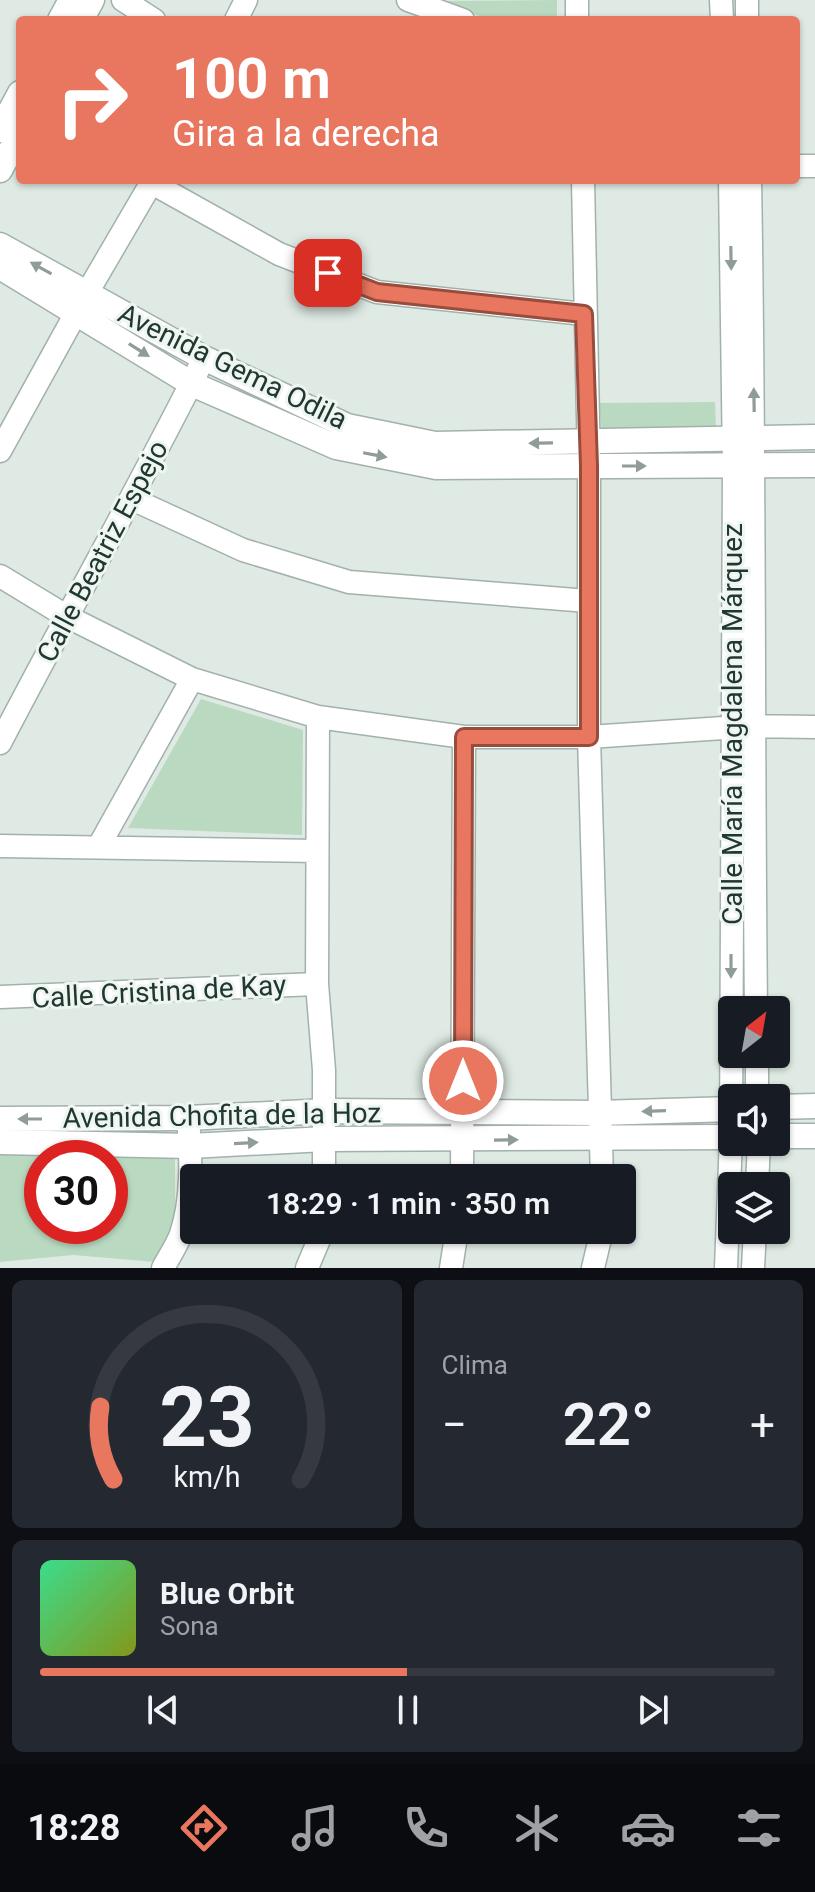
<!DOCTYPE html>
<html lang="es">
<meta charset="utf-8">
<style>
:root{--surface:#171b24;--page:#242831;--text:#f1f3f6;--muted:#9ea1a6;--line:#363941;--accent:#e9765e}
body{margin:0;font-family:Roboto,sans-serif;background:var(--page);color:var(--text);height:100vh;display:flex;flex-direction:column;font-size:30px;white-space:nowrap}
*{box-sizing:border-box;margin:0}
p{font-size:26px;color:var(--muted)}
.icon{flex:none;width:44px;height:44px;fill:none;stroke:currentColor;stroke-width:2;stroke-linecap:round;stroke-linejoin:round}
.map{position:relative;height:1268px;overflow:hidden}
.drawer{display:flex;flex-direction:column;gap:12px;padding:12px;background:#0d0f14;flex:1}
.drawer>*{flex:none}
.guide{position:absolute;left:16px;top:16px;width:784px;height:168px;border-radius:8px;box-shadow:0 2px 6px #0004;background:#e9765e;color:#fff;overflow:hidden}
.needle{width:52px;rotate:31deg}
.controls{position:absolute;left:718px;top:996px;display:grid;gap:16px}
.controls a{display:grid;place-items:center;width:72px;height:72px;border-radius:8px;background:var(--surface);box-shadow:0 2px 6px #0004;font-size:40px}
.speed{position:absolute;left:24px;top:1140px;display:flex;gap:16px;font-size:40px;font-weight:700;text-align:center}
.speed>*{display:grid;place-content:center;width:104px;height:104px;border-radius:50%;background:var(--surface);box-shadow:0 2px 6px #0004;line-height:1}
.speed .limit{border:12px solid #d22;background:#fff;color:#111}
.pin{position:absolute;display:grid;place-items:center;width:68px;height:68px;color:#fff;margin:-34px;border-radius:16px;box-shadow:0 4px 12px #0006}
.me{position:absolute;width:88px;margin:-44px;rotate:0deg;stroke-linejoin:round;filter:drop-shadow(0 0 6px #0008)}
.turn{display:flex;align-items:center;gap:28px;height:168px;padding:0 24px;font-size:36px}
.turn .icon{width:104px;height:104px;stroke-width:2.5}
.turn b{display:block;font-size:56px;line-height:68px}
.big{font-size:60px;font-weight:600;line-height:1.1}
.drawer .card{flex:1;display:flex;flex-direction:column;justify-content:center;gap:12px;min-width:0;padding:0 28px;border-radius:12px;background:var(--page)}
.drawer .dial{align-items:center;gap:0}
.dial svg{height:208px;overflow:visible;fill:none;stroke:var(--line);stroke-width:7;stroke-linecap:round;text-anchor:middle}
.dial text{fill:var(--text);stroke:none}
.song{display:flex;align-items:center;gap:24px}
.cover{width:96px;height:96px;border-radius:12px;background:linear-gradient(135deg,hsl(150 70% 55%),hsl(70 70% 35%))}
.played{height:8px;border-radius:4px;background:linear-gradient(90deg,var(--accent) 50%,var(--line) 50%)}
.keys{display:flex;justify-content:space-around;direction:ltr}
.heat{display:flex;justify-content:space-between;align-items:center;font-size:44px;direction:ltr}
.drawer .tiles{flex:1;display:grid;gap:12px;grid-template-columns:1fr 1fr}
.card:last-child{grid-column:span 2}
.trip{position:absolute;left:180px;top:1164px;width:456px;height:80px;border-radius:8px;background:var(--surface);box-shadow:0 2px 6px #0004;font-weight:600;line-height:80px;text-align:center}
.tab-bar{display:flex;height:128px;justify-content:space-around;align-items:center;background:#090b0e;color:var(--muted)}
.tab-bar .icon{width:56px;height:56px}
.tab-bar .selected{color:var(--accent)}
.tab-bar b{font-size:36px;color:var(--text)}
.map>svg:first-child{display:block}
.green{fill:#b9dac0;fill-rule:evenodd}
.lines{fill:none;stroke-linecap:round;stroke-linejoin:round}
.minor-casing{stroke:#a2b1ab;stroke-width:25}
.tertiary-casing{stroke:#a2b1ab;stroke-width:27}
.minor{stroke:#fff;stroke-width:22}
.tertiary{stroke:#fff;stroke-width:24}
.oneway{fill:#909c98}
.route-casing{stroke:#974d3d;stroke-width:20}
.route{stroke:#e9765e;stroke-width:14}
.labels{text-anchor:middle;stroke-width:6;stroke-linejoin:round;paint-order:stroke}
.street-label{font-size:28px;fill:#213831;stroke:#eff6f2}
</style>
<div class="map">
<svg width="815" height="1268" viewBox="0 0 815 1268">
<rect width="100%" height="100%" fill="#dfeae4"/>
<path class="green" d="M 557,0 L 557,18 L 492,20 L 433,1 Z
M 715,402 L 716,430 L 602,432 L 599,403 Z
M 201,699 L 303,730 L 302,835 L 128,828 Z
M 0,1153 L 175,1153 L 175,1212 L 167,1263 L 73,1255 L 0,1262 ZM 42,1158 L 110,1158 L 110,1226 L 42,1226 Z"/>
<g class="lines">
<g class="minor-casing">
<path id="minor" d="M 123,0 L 154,20
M 408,0 L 463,20
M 721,0 L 722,20
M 747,0 L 747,20
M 236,20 L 246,0
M 577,20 L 577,0
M 796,166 L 815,166
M 583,180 L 589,466 L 589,737 L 602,1178
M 750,180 C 755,457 753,733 756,1010
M 152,183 L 279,254 L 377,292 L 584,314
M 0,451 L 87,293 L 153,180
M 132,499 L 243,550 L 349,582 L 588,601
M 0,576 L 66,616 L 192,679 L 318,717 L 464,737 L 589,737 L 753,726 L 815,727
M 318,717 L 317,984 L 324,1070 L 324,1178
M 0,743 C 67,614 139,488 204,358
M 0,846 L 316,851
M 99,846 L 192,679
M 0,997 L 317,984
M 757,1054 L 757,1098
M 462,1178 L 464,737
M 757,1186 L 759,1142
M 163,1268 C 169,1257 177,1245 181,1234 C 193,1198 191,1155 188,1118
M 307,1268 L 323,1230
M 451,1268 L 457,1230
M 593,1268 L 602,1230
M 726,1268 L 731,1137 L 734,466 L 730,180
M 753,1268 L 755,1230"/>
</g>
<g class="tertiary-casing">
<path id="tertiary" d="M 60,20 L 71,0
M 81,20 L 92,0
M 0,130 L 20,93
M 0,170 L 20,133
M 0,245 L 204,358 L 347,426 L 435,444 L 815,437
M 0,267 L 192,384 L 336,447 L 436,467 L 815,465
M 776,1107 L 815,1106
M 0,1119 L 188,1118 L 326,1111 L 598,1113 L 732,1109
M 776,1136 L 815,1136
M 0,1142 L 190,1146 L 325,1139 L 732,1137"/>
</g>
<use href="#minor" class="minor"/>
<use href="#tertiary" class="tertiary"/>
</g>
<defs><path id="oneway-solid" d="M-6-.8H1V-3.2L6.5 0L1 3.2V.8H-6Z" transform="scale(2)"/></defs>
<g class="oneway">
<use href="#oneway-solid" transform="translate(731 258) rotate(89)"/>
<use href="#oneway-solid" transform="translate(41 268) rotate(-151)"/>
<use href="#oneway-solid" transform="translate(139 350) rotate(32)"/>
<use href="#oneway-solid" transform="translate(754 400) rotate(-91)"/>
<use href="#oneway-solid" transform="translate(541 443) rotate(179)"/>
<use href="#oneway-solid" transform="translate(375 455) rotate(11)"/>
<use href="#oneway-solid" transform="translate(634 466)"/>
<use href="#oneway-solid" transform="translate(731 966) rotate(90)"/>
<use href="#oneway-solid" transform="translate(654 1111) rotate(178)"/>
<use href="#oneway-solid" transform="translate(30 1119) rotate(180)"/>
<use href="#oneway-solid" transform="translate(506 1140) rotate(-1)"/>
<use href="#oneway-solid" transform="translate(246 1143) rotate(-3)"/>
</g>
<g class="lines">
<g class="route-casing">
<path id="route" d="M 328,273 L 377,292 L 584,314 L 589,466 L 589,737 L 464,737 L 463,1081"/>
</g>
<use href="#route" class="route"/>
</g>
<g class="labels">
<g class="street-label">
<text transform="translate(233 366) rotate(26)" y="10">Avenida Gema Odila</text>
<text transform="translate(102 551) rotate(-62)" y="10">Calle Beatriz Espejo</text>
<text transform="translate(732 724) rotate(-90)" y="10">Calle María Magdalena Márquez</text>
<text transform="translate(159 991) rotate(-3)" y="10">Calle Cristina de Kay</text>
<text transform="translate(222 1115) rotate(-1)" y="10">Avenida Chofita de la Hoz</text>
</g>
</g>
</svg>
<div class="controls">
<a><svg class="needle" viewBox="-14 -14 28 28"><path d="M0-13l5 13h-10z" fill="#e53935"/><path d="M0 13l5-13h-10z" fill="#9ea1a6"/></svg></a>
<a><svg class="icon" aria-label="sound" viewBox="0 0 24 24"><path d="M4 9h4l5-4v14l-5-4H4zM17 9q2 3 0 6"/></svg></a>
<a><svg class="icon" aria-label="layers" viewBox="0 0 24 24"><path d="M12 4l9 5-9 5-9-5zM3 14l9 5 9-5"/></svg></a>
</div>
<div class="speed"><div class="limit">30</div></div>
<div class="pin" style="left:328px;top:273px;background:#d93025"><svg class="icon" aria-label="arrive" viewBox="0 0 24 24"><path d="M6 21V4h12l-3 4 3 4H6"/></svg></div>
<svg class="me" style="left:463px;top:1081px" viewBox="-20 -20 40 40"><circle r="17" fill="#e9765e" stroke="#fff" stroke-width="3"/><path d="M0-11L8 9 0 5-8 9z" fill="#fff"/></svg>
<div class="trip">18:29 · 1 min · 350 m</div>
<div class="guide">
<div class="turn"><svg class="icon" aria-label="right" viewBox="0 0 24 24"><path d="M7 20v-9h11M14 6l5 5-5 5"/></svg><div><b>100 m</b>Gira a la derecha</div></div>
</div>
</div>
<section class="drawer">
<div class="tiles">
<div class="card dial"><svg viewBox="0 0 100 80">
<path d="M14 69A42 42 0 1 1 86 69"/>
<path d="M14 69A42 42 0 0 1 9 41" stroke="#e9765e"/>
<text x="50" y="56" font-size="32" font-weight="700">23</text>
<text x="50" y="72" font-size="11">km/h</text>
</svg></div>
<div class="card"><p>Clima</p>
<div class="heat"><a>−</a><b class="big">22°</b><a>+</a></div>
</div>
<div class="card">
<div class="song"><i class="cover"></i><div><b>Blue Orbit</b><p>Sona</p></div></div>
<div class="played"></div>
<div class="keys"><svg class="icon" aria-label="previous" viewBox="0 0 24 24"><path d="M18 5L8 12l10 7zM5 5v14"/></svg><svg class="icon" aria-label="pause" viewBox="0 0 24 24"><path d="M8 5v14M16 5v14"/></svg><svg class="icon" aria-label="next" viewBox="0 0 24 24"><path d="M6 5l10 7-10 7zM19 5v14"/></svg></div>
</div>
</div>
</section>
<nav class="tab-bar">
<b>18:28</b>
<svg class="icon selected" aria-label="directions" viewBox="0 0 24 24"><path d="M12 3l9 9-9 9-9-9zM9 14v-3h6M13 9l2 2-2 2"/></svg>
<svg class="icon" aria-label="music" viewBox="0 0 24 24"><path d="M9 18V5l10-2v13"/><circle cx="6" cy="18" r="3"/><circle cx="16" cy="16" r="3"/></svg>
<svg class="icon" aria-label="phone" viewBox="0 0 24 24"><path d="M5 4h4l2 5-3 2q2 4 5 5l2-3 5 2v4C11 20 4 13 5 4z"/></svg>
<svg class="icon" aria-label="climate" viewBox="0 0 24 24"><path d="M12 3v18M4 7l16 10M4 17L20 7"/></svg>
<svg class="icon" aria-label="car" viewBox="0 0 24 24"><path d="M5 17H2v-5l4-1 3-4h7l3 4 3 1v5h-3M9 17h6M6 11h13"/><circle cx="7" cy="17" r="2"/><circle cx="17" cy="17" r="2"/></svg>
<svg class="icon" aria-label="filters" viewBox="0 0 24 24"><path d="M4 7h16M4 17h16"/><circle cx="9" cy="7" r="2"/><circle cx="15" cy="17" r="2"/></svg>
</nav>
